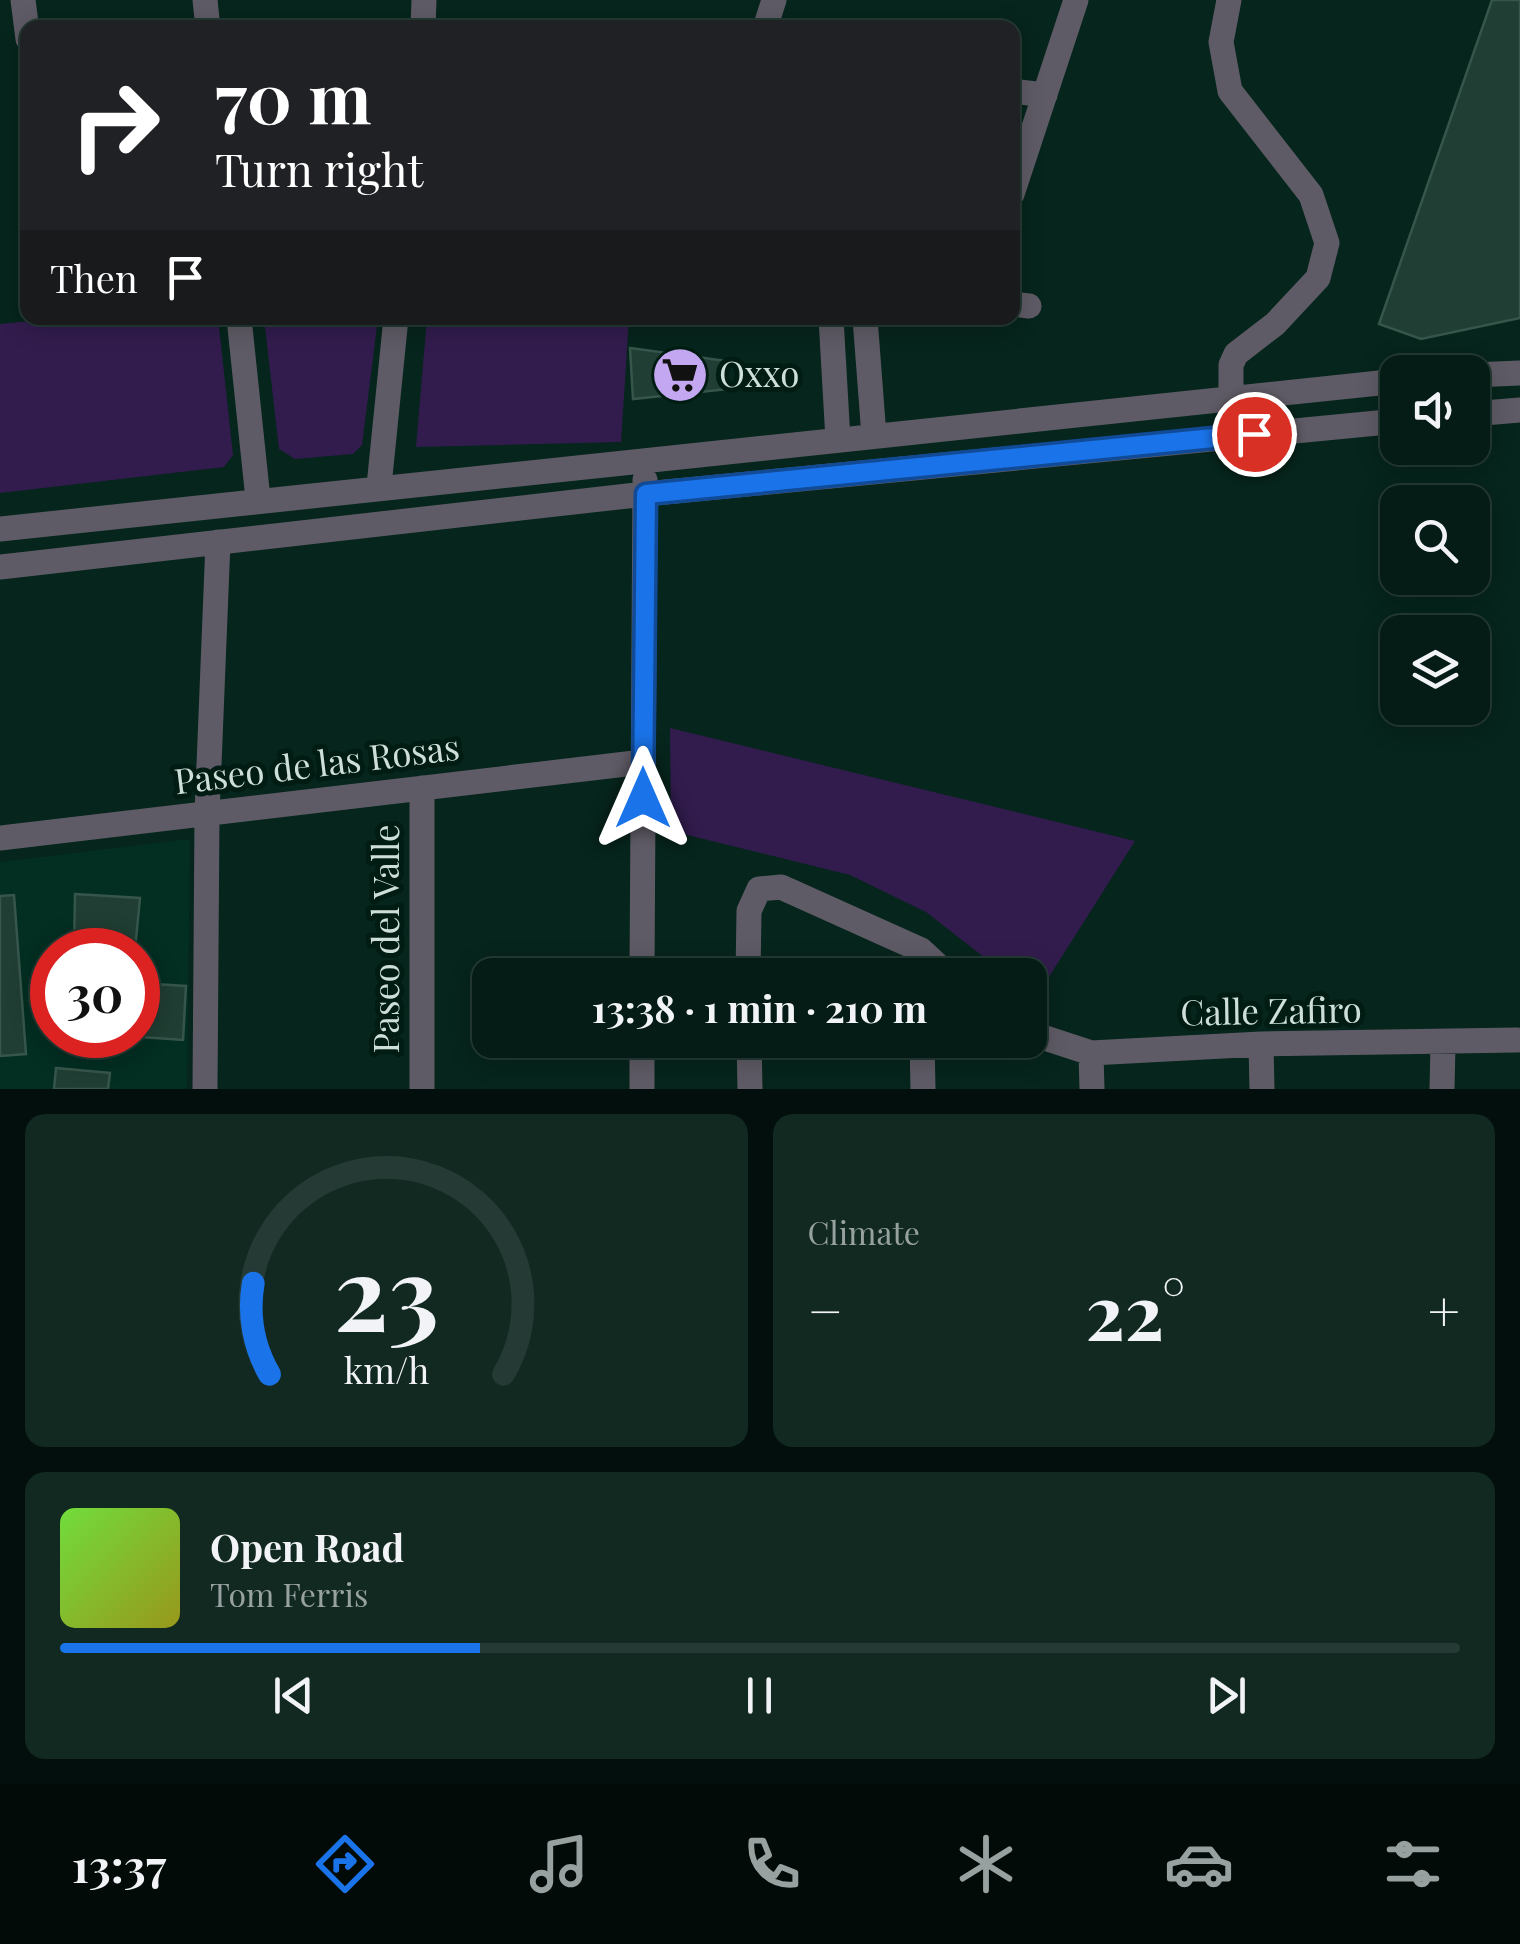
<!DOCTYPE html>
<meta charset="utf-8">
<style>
:root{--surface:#041c15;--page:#122922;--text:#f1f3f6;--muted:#97a1a0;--line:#253a34;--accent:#1a73e8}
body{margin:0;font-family:"Playfair Display",serif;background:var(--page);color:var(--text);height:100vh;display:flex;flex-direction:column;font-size:38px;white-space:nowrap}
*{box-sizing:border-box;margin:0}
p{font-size:32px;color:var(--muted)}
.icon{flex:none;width:55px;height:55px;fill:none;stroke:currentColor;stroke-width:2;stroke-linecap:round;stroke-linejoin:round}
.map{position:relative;height:1089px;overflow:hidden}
.details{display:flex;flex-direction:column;gap:25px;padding:25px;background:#020f0c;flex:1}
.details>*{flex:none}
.top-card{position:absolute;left:20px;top:20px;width:1000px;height:305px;border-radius:20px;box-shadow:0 5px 25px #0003,0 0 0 2px var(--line);background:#202124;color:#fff;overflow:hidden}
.tools{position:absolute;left:1380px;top:355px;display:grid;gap:20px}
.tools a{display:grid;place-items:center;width:110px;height:110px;border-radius:20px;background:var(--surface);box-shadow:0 5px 25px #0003,0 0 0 2px var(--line);font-size:50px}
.speed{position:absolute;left:30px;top:928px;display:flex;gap:20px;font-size:50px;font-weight:700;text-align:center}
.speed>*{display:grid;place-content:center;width:130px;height:130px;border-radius:50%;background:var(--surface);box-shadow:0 5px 25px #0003,0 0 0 2px var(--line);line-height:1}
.speed .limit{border:15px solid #d22;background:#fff;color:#111}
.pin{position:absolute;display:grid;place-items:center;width:85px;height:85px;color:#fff;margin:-42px;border:5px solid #fff;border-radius:50%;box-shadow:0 2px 10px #0007}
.me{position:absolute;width:110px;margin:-55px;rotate:0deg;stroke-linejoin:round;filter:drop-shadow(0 0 8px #0008)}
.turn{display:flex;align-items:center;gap:35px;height:210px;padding:0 30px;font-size:45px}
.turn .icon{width:130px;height:130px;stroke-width:2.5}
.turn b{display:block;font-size:70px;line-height:85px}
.then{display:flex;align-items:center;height:95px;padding:0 30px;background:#0003;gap:20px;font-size:38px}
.big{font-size:75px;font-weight:700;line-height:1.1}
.details .card{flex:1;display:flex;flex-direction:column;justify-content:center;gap:15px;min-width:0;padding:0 35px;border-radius:20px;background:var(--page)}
.details .dial{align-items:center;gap:0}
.dial svg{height:260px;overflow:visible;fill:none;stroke:var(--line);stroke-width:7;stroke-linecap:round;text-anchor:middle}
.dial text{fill:var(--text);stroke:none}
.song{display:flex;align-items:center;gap:30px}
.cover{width:120px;height:120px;border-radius:15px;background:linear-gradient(135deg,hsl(100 70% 55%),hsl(60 70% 35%))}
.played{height:10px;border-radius:5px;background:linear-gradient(90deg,var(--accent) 30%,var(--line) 30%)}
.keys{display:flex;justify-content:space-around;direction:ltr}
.heat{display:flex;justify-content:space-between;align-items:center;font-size:55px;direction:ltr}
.details .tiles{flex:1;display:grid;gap:25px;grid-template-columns:1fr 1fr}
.card:last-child{grid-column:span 2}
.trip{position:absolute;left:472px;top:958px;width:575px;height:100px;border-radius:20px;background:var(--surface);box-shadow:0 5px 25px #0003,0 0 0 2px var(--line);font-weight:700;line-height:100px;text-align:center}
.tab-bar{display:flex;height:160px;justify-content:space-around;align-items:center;background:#020b08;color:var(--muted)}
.tab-bar .icon{width:70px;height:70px}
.tab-bar .active{color:var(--accent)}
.tab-bar b{font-size:45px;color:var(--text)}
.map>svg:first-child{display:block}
.built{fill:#032e22;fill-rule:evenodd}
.green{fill:#321c4e}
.building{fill:#203e33;stroke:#37564b;stroke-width:2.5}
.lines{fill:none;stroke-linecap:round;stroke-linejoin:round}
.minor{stroke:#5f5b66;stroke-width:25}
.route-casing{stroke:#114b97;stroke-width:25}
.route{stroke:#1a73e8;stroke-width:18}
.labels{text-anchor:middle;stroke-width:10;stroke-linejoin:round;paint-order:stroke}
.poi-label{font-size:35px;fill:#cedfd8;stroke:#001c13;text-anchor:start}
.street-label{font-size:35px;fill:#cedfd8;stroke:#001c13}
</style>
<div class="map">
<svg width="1520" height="1089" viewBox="0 0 1520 1089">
<rect width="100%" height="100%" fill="#06251c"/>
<path class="built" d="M 190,839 L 187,1089 L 0,1089 L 0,862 ZM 52,950 L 138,950 L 138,1035 L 52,1035 Z"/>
<path class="green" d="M 61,318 L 218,318 L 233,455 L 224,467 L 0,493 L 0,324 Z
M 264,318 L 378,318 L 362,445 L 353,454 L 295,459 L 279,449 Z
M 427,318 L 629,318 L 621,442 L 416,447 Z
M 670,728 L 1135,841 L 1035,999 L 1030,995 L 1030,975 L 1007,975 L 926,912 L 850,875 L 671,831 Z"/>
<path class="building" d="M 1492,0 L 1520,0 L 1520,318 L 1421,339 L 1379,324 Z
M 630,348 L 727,361 L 729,389 L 633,399 Z
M 75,894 L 140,898 L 135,950 L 74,948 Z
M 14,895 L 26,1054 L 0,1056 L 0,896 Z
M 138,983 L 186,986 L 183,1040 L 111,1035 L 138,1035 Z
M 56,1068 L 110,1073 L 108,1089 L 54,1089 Z"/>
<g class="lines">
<path class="minor" d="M 23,0 L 28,39
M 205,0 L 208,28
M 1229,0 L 1221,42 L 1230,91 L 1311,195 L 1327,243 L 1318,278 L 1275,324 L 1236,354 L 1231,365 L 1231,397
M 423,28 L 424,0
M 765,28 L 774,0
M 1012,91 L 1045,95
M 1012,194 L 1076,0
M 1012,304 L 1029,306
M 239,318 L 258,499
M 831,318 L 838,440
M 865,318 L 874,436
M 1472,375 L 1520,373
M 1472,414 L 1520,410
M 379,486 L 396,318
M 0,529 L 1398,381
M 0,567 L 645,494 L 1398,421
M 0,838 L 643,762
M 642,975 L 645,480
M 748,975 L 749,911 L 759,889 L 781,887 L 921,950 L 948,975
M 1030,1033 L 1091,1053 L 1261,1044 L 1517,1040
M 749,1040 L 750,1089
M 922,1040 L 923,1089
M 1261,1044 L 1262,1089
M 1091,1053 L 1092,1089
M 205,1089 L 207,814 L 218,542
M 422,1089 L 422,788
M 642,1089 L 642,1040
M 1442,1089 L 1443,1044"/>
</g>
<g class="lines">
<g class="route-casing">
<path id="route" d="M 643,798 L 646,494 L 1254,434"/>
</g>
<use href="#route" class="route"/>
</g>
<defs>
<g id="supermarket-disc" transform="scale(2.875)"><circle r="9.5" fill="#c4a7f1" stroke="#001c13"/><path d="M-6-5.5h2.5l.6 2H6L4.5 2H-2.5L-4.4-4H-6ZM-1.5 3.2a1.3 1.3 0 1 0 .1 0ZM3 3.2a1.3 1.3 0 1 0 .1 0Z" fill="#111"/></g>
</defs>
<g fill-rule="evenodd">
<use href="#supermarket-disc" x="680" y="375"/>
</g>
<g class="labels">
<g class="poi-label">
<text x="719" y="387">Oxxo</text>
</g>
<g class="street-label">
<text transform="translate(317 765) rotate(-7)" y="12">Paseo de las Rosas</text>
<text transform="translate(387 939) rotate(-90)" y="12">Paseo del Valle</text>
<text transform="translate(1271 1012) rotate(-1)" y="12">Calle Zafiro</text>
</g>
</g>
</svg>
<div class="tools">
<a><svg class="icon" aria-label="sound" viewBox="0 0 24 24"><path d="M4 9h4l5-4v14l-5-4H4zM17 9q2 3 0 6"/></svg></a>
<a><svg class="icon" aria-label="search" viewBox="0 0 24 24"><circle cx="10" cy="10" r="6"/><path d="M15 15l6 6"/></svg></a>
<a><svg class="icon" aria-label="layers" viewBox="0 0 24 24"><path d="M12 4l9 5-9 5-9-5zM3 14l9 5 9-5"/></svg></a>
</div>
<div class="speed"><div class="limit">30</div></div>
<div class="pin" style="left:1254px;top:434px;background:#d93025"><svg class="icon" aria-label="arrive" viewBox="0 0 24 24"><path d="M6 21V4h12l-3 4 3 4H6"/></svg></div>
<svg class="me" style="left:643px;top:798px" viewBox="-20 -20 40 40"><path d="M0-17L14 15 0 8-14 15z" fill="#1a73e8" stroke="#fff" stroke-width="4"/></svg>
<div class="trip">13:38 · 1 min · 210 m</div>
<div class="top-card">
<div class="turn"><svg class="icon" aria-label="right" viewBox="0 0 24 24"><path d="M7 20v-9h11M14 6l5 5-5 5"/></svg><div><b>70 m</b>Turn right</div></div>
<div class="then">Then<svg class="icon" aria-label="arrive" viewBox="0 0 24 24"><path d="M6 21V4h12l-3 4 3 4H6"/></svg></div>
</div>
</div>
<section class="details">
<div class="tiles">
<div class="card dial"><svg viewBox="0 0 100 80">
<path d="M14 69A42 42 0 1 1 86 69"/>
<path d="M14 69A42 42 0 0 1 9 41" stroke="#1a73e8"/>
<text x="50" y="56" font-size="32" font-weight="700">23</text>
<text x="50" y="72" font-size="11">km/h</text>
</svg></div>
<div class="card"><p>Climate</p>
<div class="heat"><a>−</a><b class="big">22°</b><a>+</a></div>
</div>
<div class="card">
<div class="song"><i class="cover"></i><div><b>Open Road</b><p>Tom Ferris</p></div></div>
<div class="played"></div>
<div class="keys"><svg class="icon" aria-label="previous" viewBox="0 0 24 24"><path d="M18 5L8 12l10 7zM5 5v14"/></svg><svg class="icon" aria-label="pause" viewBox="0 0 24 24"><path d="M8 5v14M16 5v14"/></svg><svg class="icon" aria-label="next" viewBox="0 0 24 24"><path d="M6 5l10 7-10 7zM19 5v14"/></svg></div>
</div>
</div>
</section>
<nav class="tab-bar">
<b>13:37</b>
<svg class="icon active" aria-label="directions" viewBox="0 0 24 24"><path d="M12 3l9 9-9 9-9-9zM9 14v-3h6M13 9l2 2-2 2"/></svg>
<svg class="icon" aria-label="music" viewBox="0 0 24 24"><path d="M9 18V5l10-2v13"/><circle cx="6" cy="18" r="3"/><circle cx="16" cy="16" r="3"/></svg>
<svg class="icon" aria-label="phone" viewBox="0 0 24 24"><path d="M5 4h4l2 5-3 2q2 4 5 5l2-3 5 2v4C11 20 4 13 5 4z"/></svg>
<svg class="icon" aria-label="climate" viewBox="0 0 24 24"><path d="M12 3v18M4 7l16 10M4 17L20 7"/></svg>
<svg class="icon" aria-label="car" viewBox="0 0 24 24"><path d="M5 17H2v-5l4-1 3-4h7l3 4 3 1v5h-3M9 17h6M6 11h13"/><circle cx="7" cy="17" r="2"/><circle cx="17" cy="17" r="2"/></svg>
<svg class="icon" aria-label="filters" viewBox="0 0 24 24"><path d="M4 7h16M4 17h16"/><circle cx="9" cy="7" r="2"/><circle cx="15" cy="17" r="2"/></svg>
</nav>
